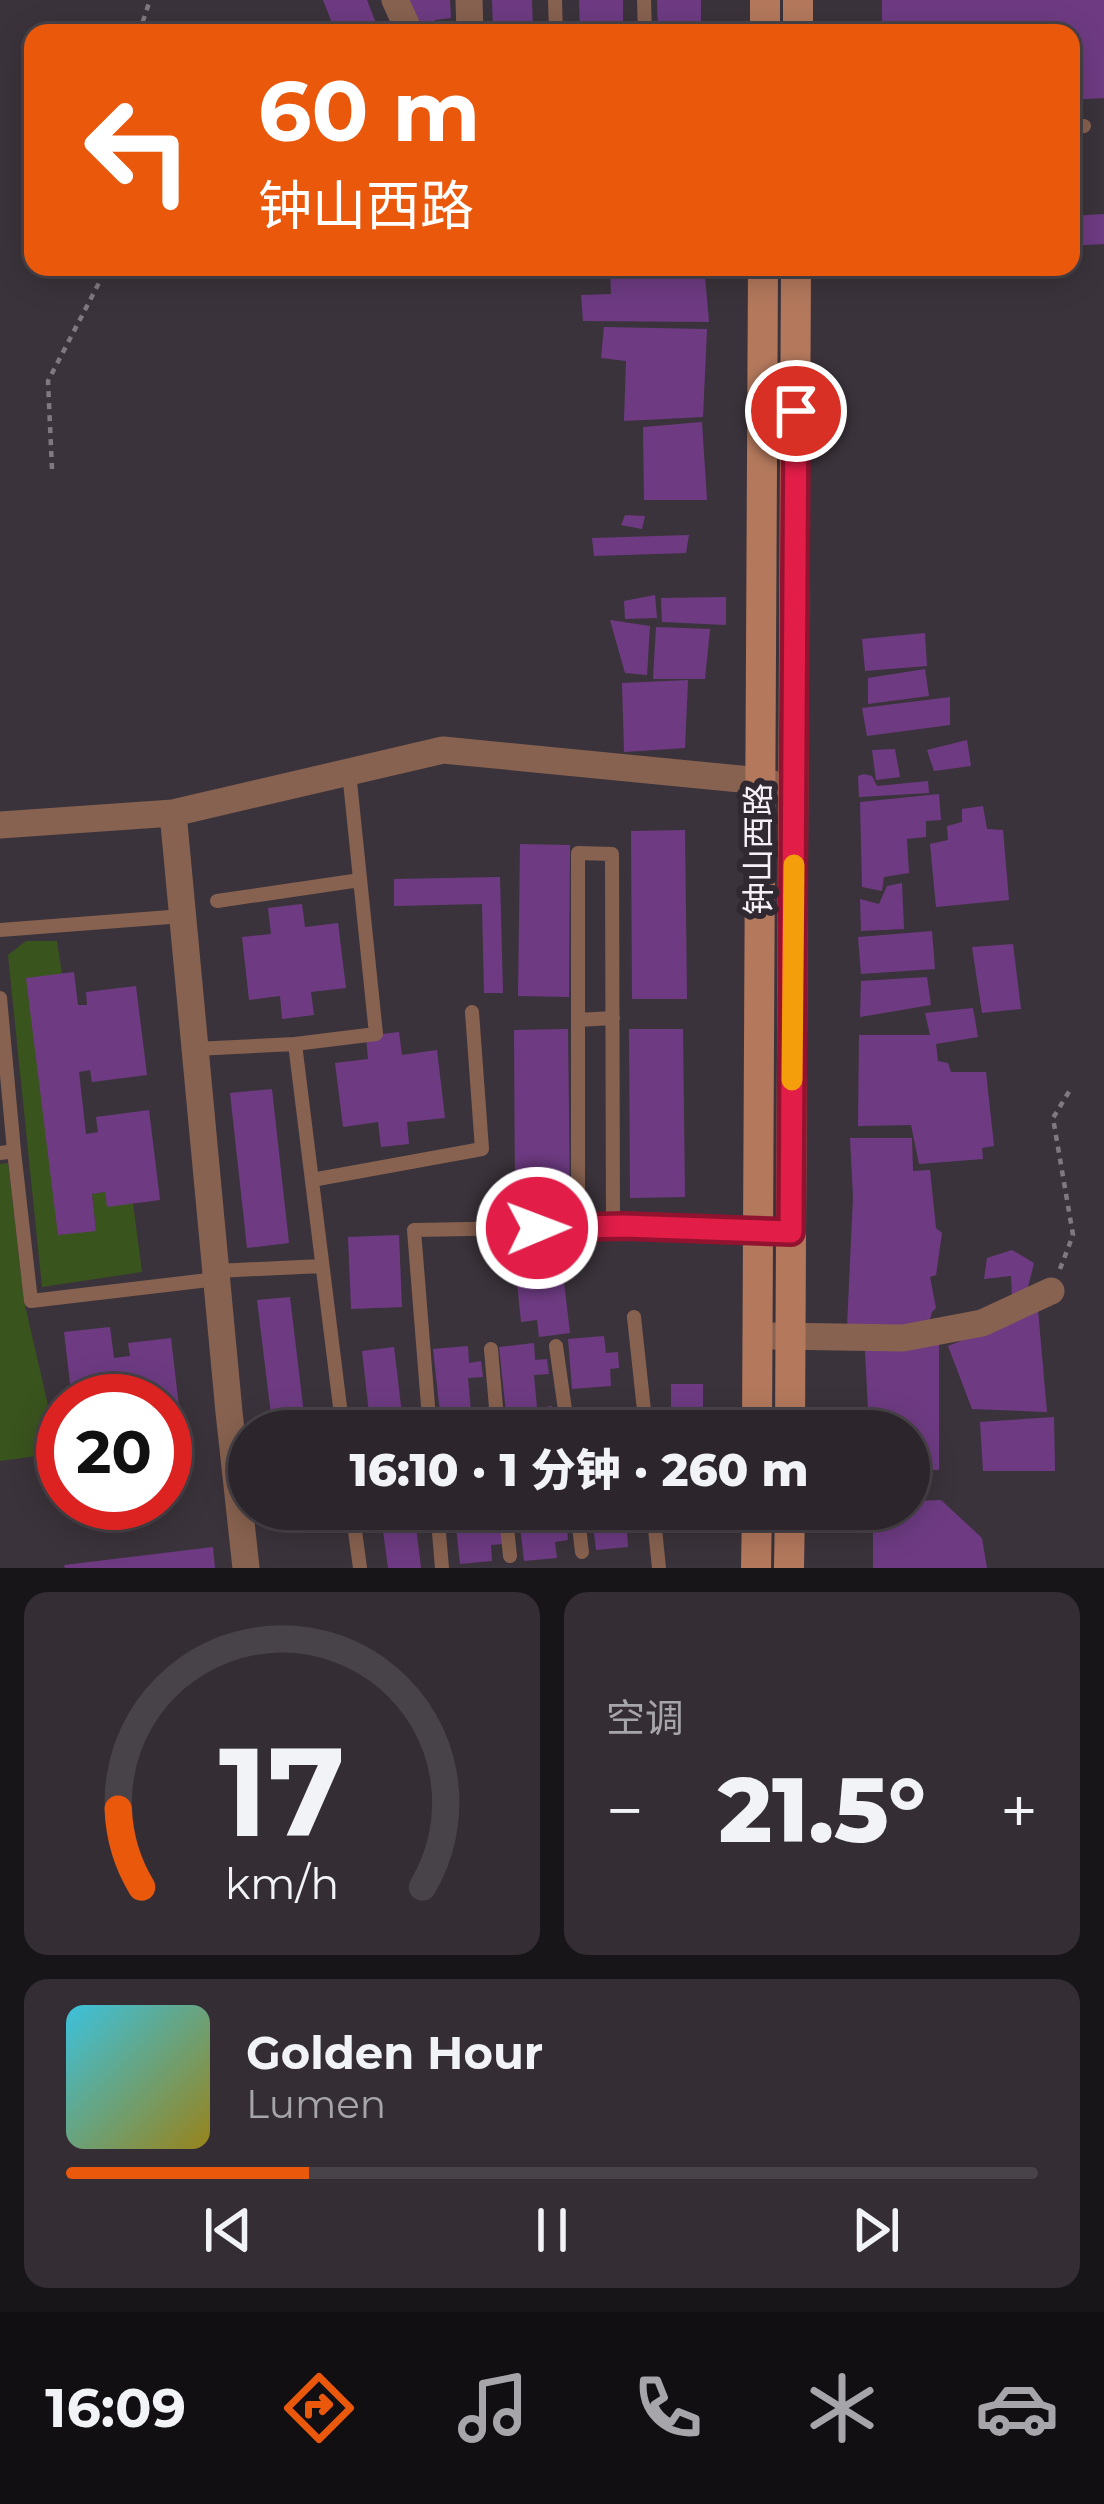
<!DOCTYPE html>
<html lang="zh">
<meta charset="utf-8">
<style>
:root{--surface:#2c262c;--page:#342e34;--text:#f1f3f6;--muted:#a6a5a9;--line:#484348;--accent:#ea580c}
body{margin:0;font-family:Montserrat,"Noto Sans SC",sans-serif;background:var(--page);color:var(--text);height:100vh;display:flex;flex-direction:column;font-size:45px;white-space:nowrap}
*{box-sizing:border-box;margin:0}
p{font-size:39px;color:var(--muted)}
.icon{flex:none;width:66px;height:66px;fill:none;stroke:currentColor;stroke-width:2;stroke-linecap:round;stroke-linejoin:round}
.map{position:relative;height:1568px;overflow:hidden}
.sheet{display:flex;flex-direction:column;gap:24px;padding:24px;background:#181518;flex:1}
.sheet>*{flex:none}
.banner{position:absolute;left:24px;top:24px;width:1056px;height:252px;border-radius:24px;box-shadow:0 6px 30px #0003,0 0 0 3px var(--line);background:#ea580c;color:#fff;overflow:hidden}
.speed{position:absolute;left:36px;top:1374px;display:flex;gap:24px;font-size:60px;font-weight:700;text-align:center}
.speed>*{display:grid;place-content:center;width:156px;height:156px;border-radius:50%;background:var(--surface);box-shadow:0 6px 30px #0003,0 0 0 3px var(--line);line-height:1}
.speed .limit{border:18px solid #d22;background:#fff;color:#111}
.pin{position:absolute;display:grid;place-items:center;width:102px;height:102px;color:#fff;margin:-51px;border:6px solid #fff;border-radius:50%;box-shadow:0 3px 12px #0007}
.me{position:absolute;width:132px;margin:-66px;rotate:89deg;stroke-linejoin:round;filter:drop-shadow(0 0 9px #0008)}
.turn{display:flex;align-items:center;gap:42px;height:252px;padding:0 36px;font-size:54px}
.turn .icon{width:156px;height:156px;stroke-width:2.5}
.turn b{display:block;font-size:84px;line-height:102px}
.big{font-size:90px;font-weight:800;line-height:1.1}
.sheet .card{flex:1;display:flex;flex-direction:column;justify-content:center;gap:18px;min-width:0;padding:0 42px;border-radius:24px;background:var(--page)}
.sheet .dial{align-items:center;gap:0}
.dial svg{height:312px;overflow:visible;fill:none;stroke:var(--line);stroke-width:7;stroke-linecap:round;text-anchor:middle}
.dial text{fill:var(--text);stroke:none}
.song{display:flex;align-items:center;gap:36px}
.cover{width:144px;height:144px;border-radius:18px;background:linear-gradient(135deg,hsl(190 70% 55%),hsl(50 70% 35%))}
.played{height:12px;border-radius:6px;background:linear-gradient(90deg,var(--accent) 25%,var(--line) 25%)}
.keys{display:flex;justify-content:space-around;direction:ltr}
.heat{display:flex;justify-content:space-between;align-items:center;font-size:66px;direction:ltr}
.sheet .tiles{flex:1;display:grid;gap:24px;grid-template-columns:1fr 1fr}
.card:last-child{grid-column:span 2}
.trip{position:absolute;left:228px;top:1410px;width:702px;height:120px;border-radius:60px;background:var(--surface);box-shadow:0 6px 30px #0003,0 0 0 3px var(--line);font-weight:800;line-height:120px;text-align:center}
.dock{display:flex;height:192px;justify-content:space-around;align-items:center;background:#120f12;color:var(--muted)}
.dock .icon{width:84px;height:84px}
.dock .on{color:var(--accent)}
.dock b{font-size:54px;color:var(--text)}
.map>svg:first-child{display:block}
.green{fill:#3a541e}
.building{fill:#6e3b83}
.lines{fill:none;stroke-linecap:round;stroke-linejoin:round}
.path{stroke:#807980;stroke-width:4.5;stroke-dasharray:6 6;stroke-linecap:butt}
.service{stroke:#886250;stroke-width:14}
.minor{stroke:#886250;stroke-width:27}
.secondary{stroke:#b4795d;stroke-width:30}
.route-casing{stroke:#92132f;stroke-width:30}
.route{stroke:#e11d48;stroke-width:21}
.slow{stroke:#f59e0b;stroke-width:21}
.labels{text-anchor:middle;stroke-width:12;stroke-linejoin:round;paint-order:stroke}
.street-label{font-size:33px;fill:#f5f0f6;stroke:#302931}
</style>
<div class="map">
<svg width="1104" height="1568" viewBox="0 0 1104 1568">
<rect width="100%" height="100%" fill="#3b333b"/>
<path class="green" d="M 26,941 L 57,941 L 62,974 L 58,1235 L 96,1230 L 92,1194 L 105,1192 L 133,1203 L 142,1272 L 42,1287 L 8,955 Z
M 8,1163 L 24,1301 L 59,1453 L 0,1461 L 0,1164 Z"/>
<path class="building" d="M 323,0 L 367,0 L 379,31 L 336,33 Z
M 404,0 L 450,0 L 451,18 L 435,20 L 435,28 L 413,30 Z
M 492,0 L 532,0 L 533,28 L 493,29 Z
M 579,0 L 623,0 L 623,33 L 580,33 Z
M 657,0 L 701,0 L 701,33 L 658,33 Z
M 882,0 L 1104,0 L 1104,98 L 1071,100 L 1071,33 L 882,33 Z
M 1104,214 L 1104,244 L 1071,246 L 1071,216 Z
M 610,267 L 674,267 L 674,276 L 705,276 L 709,322 L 583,321 L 581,295 L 611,294 Z
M 604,327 L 707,329 L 703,417 L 624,421 L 626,361 L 601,358 Z
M 702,422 L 707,500 L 644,500 L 643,427 Z
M 625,515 L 645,516 L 642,529 L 621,525 Z
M 689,535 L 686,553 L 594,556 L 592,538 Z
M 655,595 L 657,618 L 625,619 L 624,601 Z
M 726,597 L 726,625 L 662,622 L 661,598 Z
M 610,620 L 650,626 L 647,675 L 625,673 Z
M 656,627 L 710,629 L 705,679 L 653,679 Z
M 925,633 L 927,666 L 865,671 L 862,639 Z
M 925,669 L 929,696 L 868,704 L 868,678 Z
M 688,680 L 685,748 L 624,752 L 622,683 Z
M 950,697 L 950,725 L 867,736 L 862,708 Z
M 967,740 L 971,766 L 934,771 L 927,750 Z
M 895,749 L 900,777 L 876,780 L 872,750 Z
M 864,774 L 872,776 L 877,786 L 928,781 L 929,793 L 859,797 L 858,776 Z
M 939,794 L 941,820 L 926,821 L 926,837 L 907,839 L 909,873 L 884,877 L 882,891 L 862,887 L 860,802 Z
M 983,806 L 987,829 L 1003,830 L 1009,900 L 936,907 L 930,844 L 948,840 L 947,826 L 962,822 L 962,809 Z
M 685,830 L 687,999 L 632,999 L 631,831 Z
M 520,844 L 570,845 L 569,997 L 518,996 Z
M 500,877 L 503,993 L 484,993 L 482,904 L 394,906 L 394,879 Z
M 902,883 L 904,929 L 861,931 L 860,899 L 879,904 L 887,886 Z
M 302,904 L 305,927 L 338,923 L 346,988 L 311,992 L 314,1015 L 282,1019 L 280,996 L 249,1000 L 242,937 L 271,934 L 268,908 Z
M 932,931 L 935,969 L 861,974 L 858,937 Z
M 1013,944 L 1021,1009 L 982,1013 L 972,947 Z
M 74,972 L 78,1005 L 87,1005 L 86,992 L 136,986 L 147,1075 L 92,1082 L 90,1070 L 79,1072 L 86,1134 L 98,1132 L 96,1117 L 149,1110 L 160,1200 L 107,1207 L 105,1192 L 92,1194 L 96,1231 L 58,1235 L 26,978 Z
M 927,977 L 931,1005 L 860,1017 L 861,981 Z
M 973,1008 L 978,1037 L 936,1044 L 938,1061 L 948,1063 L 951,1072 L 986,1072 L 994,1146 L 982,1148 L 983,1159 L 919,1164 L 911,1125 L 858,1126 L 859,1035 L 930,1035 L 925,1013 Z
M 568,1029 L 570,1198 L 515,1198 L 514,1030 Z
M 629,1029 L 683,1029 L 685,1197 L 630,1198 Z
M 399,1032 L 402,1055 L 437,1050 L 445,1118 L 407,1122 L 409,1144 L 381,1147 L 378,1122 L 343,1127 L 335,1063 L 368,1059 L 366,1036 Z
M 272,1089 L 289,1243 L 247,1248 L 230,1093 Z
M 850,1138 L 912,1138 L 913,1171 L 930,1170 L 936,1228 L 942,1233 L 936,1275 L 930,1277 L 936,1308 L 932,1312 L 927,1331 L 847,1327 L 853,1197 Z
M 399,1235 L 402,1307 L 351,1309 L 348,1237 Z
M 560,1248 L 570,1333 L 539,1337 L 537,1320 L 521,1322 L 515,1263 L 533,1261 L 532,1251 Z
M 1012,1250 L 1034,1263 L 1026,1295 L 1012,1296 L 1011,1276 L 984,1279 L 987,1258 Z
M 290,1297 L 306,1431 L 273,1431 L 257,1300 Z
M 1038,1310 L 1047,1412 L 972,1409 L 948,1346 Z
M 110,1327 L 114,1358 L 130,1356 L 128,1343 L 171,1338 L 181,1424 L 165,1426 L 165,1401 L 72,1401 L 64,1332 Z
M 604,1336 L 606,1353 L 618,1352 L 619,1368 L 610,1369 L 611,1386 L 572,1389 L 568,1339 Z
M 534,1343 L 535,1360 L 547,1359 L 549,1374 L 534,1375 L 537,1408 L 552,1406 L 554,1419 L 540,1420 L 542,1431 L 508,1431 L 499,1347 Z
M 939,1343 L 939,1470 L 909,1470 L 909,1431 L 869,1431 L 865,1350 Z
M 468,1346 L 469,1363 L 481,1361 L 483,1377 L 468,1378 L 471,1411 L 486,1409 L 488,1422 L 474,1424 L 475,1431 L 442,1431 L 433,1349 Z
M 394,1347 L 404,1431 L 371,1431 L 362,1351 Z
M 671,1384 L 703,1384 L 703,1431 L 671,1431 Z
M 1054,1417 L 1055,1471 L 983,1471 L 980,1422 Z
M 941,1500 L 982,1538 L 987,1568 L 873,1568 L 873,1509 L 909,1509 L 909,1501 Z
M 282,1509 L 315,1509 L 317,1519 L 284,1523 Z
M 380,1509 L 414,1509 L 421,1568 L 388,1568 Z
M 454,1509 L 485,1509 L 488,1533 L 503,1531 L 504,1544 L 491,1545 L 492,1561 L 460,1564 Z
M 518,1509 L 550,1509 L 552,1529 L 567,1528 L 568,1540 L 555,1542 L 557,1558 L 524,1561 Z
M 591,1509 L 623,1509 L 624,1519 L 639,1517 L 640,1530 L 627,1531 L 628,1547 L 596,1550 Z
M 671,1509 L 703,1509 L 703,1527 L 671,1527 Z
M 213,1547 L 215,1568 L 65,1568 L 64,1565 Z"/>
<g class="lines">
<path class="path" d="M 139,33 L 150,0
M 52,469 L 48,381 L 101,279 L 101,267
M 1060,1269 L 1073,1235 L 1053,1118 L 1070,1090"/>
<path class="service" d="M 555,0 L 556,33
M 644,0 L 645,33
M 1071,127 L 1084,126
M 217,901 L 360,880
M 0,930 L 183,916
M 0,998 L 14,1151 L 0,1153
M 578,1020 L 613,1018
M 195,1049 L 295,1044
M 14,1151 L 31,1301 L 217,1279
M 312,1180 L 482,1149 L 472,1012
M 578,1227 L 578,853 L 612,854 L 613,1227
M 216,1271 L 322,1266
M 634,1317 L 646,1429
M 556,1346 L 568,1431
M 491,1349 L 498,1431
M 343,1431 L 295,1044 L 376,1034 L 349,772
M 430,1431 L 414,1230 L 624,1226 L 791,1232
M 352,1509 L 360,1568
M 437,1509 L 442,1568
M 505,1509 L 510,1556
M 577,1509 L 582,1552
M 653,1509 L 659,1568"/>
<path class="minor" d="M 395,0 L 410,33
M 469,0 L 470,33
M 173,813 L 229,1412 L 246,1568
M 0,825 L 173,813 L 443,750 L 761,781 L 794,789
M 774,1336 L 903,1338 L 982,1323 L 1051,1291"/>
<path class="secondary" d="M 765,33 L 765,0
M 798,33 L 798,0
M 757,1431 L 763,267
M 790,1431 L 796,267
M 756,1568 L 757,1509
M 789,1568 L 790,1509"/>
</g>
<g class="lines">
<g class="route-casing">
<path id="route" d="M 537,1228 L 624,1226 L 791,1232 L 796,411"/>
</g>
<use href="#route" class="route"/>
<path class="slow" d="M 792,1080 L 794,865"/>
</g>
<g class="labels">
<g class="street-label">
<text transform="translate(758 849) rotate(-90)" y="12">钟山西路</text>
</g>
</g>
</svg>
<div class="speed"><div class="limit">20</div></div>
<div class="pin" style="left:796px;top:411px;background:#d93025"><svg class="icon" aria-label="arrive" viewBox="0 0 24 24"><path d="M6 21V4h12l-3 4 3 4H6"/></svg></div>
<svg class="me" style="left:537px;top:1228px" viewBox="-20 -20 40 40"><circle r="17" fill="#e11d48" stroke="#fff" stroke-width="3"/><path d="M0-11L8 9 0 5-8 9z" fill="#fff"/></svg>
<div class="trip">16:10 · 1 分钟 · 260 m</div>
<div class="banner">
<div class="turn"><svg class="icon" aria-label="left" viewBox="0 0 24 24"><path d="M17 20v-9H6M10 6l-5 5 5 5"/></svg><div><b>60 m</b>钟山西路</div></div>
</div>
</div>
<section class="sheet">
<div class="tiles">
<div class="card dial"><svg viewBox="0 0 100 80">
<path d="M14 69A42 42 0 1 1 86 69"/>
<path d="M14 69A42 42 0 0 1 8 49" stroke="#ea580c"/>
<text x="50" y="56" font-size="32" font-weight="700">17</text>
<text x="50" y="72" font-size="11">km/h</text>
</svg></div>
<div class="card"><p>空调</p>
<div class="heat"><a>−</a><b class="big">21.5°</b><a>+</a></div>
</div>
<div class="card">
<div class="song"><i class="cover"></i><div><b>Golden Hour</b><p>Lumen</p></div></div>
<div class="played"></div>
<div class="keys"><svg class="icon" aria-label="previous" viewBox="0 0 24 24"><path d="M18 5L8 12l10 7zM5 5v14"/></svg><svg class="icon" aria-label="pause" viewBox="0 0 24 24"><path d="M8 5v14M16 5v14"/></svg><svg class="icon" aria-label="next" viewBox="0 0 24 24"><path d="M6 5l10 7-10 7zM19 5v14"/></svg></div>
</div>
</div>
</section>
<nav class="dock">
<b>16:09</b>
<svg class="icon on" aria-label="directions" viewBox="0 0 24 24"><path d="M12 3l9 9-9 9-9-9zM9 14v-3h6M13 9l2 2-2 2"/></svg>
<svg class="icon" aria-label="music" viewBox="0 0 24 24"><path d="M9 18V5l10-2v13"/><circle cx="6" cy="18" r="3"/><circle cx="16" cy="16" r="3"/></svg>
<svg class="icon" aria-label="phone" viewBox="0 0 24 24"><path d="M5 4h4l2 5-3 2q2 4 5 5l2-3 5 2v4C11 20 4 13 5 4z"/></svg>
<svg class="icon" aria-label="climate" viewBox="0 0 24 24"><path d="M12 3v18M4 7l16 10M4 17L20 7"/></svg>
<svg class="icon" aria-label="car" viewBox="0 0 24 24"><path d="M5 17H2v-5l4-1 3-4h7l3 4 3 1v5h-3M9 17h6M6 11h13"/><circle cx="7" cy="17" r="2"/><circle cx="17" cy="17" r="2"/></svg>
</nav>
